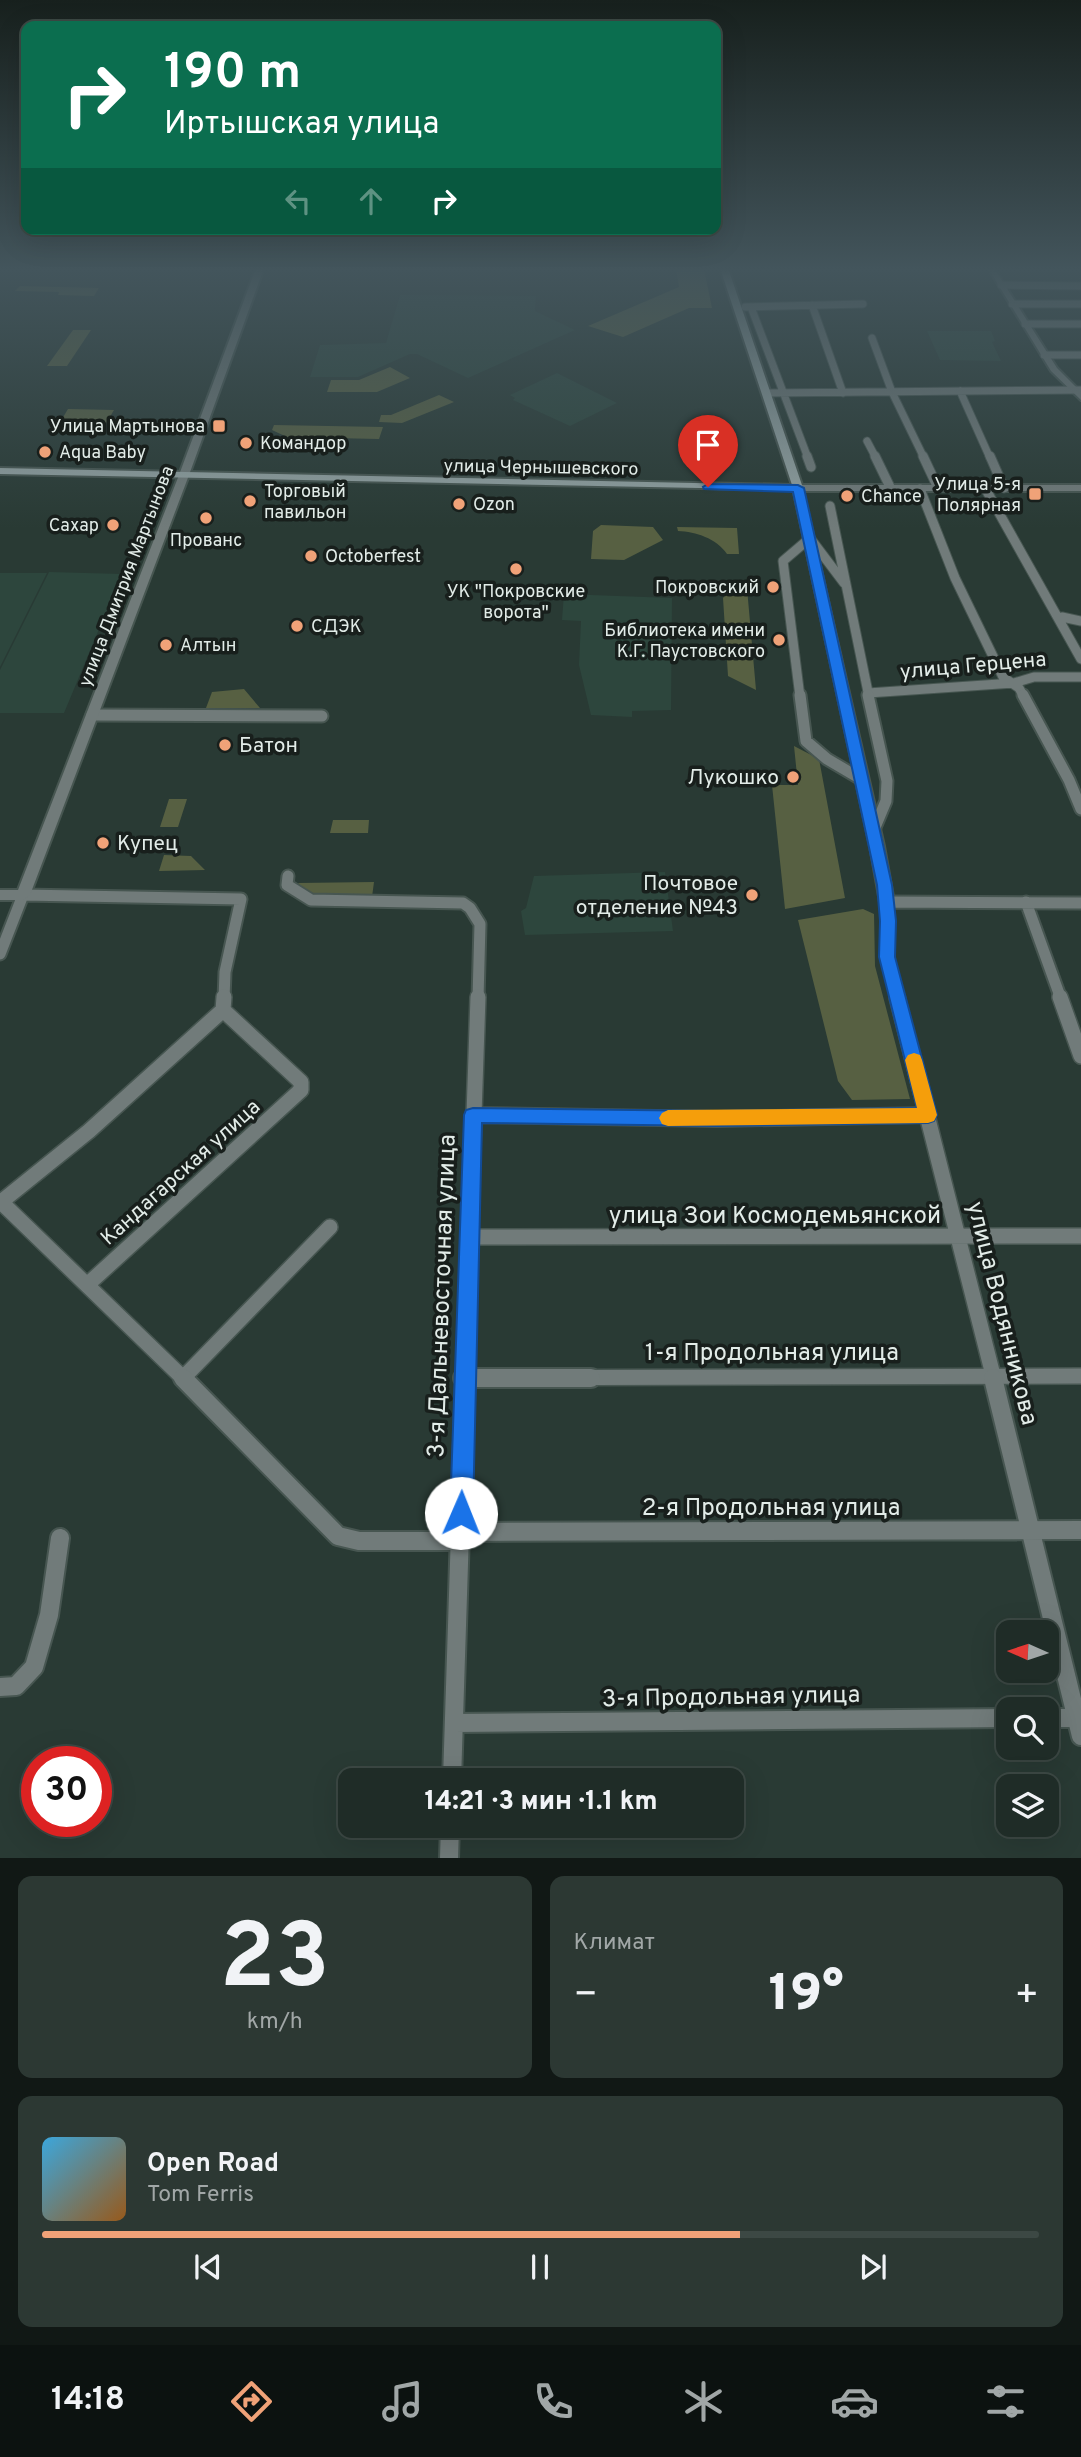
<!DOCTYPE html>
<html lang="ru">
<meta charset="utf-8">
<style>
:root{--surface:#1f2c27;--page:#2c3833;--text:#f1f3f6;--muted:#a1a7a7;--line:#3c4844;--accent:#f0a278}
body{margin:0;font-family:Overpass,sans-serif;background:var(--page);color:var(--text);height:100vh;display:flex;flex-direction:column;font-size:26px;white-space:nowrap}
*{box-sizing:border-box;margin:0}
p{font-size:23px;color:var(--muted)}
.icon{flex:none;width:38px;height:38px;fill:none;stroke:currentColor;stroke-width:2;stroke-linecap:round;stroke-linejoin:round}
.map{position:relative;height:1858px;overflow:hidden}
.drawer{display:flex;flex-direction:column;gap:18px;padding:18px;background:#111815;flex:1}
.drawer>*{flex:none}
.guide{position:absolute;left:21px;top:21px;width:700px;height:214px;border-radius:14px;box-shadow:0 7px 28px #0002,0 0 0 2px var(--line);background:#0b6e4f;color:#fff;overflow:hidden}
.needle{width:46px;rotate:273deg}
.buttons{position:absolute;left:996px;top:1620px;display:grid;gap:14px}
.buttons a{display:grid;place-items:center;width:63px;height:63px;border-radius:14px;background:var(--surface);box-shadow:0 7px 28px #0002,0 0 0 2px var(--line);font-size:35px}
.speed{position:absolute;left:21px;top:1746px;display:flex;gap:14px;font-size:35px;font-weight:700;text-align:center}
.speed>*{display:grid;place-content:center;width:91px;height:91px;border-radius:50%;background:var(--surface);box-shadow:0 7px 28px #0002,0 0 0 2px var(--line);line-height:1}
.speed .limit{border:10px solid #d22;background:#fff;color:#111}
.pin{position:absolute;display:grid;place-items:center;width:60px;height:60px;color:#fff;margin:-72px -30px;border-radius:50% 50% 50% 0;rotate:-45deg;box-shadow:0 0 7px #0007}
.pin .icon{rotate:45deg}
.me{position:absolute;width:77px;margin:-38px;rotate:1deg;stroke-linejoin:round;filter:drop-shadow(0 0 5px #0008)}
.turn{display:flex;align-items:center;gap:24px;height:147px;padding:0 28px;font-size:32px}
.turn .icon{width:91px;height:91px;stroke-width:2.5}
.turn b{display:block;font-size:49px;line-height:60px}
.lanes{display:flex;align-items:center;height:66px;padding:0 28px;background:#0003;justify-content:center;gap:35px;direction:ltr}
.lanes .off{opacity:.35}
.big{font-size:52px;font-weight:800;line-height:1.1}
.drawer .tile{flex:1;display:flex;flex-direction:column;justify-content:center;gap:10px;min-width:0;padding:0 24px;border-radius:14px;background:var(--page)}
.drawer .dial{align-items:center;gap:0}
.dial b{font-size:91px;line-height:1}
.song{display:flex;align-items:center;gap:21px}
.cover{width:84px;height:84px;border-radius:10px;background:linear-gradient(135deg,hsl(200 70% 55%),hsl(30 70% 35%))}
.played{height:7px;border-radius:4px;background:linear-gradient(90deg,var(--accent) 70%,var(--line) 70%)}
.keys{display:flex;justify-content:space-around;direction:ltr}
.heat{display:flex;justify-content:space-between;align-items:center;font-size:38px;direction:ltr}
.drawer .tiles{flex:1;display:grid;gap:18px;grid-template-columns:1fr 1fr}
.tile:last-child{grid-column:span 2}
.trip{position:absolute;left:338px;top:1768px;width:406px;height:70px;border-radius:14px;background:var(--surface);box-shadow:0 7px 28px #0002,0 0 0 2px var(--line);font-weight:800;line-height:70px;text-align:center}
.menu{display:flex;height:112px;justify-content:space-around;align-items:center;background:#0c1210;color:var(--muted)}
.menu .icon{width:49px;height:49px}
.menu .selected{color:var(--accent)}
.menu b{font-size:32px;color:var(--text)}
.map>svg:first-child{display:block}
.built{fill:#2d463d}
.green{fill:#576042}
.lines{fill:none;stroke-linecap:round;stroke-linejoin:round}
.minor-far4-casing{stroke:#475651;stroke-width:9}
.minor-far3-casing{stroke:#475651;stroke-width:11}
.minor-far2-casing{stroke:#475651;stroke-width:15}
.minor-far1-casing{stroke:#475651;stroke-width:18}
.minor-casing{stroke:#475651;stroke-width:22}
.tertiary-casing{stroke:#475651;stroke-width:4}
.secondary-casing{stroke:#475651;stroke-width:4}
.minor-far4{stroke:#717b7a;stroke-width:7}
.minor-far3{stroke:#717b7a;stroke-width:9}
.minor-far2{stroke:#717b7a;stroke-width:11}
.minor-far1{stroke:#717b7a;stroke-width:15}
.minor{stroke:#717b7a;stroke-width:18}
.tertiary{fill:#717b7a;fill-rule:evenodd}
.secondary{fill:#92a1a1;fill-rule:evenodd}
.route{fill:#1a73e8;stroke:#114b97;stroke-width:2}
.slow{fill:#f59e0b}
.poi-dot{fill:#f0a278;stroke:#181f1c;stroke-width:2.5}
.labels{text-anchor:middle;stroke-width:7;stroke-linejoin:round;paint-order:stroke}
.far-poi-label{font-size:18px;fill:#e2ece8;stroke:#181f1c;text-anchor:start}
.far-street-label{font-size:18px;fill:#e2ece8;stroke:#181f1c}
.street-label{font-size:21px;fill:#e2ece8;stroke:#181f1c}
.poi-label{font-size:21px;fill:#e2ece8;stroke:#181f1c;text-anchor:start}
.near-street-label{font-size:24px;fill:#e2ece8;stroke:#181f1c}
</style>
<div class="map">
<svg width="1081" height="1859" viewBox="0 0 1081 1859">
<rect width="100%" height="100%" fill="#293a34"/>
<path class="built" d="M 400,295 L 536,296 L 535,311 L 575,330 L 468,378 L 417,354 L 410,354 L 358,377 L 310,377 L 320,345 L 386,343 Z
M 927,331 L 991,331 L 995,341 L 992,342 L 1001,361 L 940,360 Z
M 557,373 L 617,403 L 570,426 L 513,400 L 515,398 L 510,395 Z
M 49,572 L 122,574 L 64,713 L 0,713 L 0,670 Z
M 0,573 L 47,573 L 0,667 Z
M 564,594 L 672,598 L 671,710 L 632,711 L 632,717 L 591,715 L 579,665 L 581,621 L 562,620 Z
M 665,872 L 673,931 L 525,935 L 521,911 L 526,908 L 534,876 Z"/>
<path class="green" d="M 676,269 L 704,269 L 712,308 L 689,308 L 623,337 L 588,326 L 679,287 Z
M 20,286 L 99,288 L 94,296 L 58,295 L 59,292 L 15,291 Z
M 73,330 L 91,330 L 67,366 L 47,366 Z
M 390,367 L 410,378 L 377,392 L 327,392 L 331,380 L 359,380 Z
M 439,395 L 454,402 L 402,423 L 379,422 L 381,415 L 391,415 Z
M 68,409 L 114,410 L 102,430 L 56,429 Z
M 274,425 L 383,427 L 379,439 L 287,437 L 272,430 Z
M 601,525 L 653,527 L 663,540 L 624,560 L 591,559 L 593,531 Z
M 677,527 L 737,528 L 739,554 L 727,554 C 716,538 696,532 678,531 Z
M 731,588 L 747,588 L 756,690 L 728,676 L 723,598 Z
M 244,689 L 260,708 L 206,708 L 212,692 Z
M 794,746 L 819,759 L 845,898 L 785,909 L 772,785 L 798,785 Z
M 169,799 L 187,799 L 178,827 L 160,827 Z
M 333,820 L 369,820 L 368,833 L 330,833 Z
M 164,855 L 191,856 L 205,870 L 159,871 Z
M 374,882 L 372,897 C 349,897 313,905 298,883 Z
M 863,909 L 874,914 L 875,966 L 910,1099 L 852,1100 L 838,1081 L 798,920 Z"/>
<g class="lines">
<g class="minor-far4-casing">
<path id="minor-far4" d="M 1001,285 L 1081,286
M 1012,304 L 1081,304
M 812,305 L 843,393
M 745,307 L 863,304
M 751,307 L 808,458
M 1025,324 L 1081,324
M 872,338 L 892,392 L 924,458
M 1044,355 L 1081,355
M 960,391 L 990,458
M 767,393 L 1081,390
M 867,441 L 876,458"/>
</g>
<g class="minor-far3-casing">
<path id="minor-far3" d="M 807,456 L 811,467
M 875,456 L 891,489
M 923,456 L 938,488
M 990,456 L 1004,488
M 985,488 L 1081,659
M 920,489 L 955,578 L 1003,677 L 1019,688 L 1024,697
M 830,506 L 869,697
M 1062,617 L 1081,621
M 868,693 L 1014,683 L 1034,677 L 1081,677
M 800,697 L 783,561 L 810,538 L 844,583"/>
</g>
<g class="minor-far2-casing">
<path id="minor-far2" d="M 800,695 L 806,741 L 827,759 L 861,779
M 868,695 L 887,781 L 886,801 L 873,832
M 1023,695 L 1069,780 L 1081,809
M 92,715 L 322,716
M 288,876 L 287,885 L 311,900 L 463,903 L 470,908 L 480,924 L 478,999
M 1026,902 L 1061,999
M 0,954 L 23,895 L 241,899 L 225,972 L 224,999
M 898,999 L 887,957 L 887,902 L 1081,903"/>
</g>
<g class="minor-far1-casing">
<path id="minor-far1" d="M 897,997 L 994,1379
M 1060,997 L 1081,1056
M 473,1115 L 717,1119 L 928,1115
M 0,1201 L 184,1379
M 1,1202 L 89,1131 L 223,1010 L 224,997
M 469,1237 L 1081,1236
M 87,1285 L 301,1090 L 301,1082 L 223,1010
M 183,1378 L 330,1227
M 463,1378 L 1081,1376
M 465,1379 L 478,997"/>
</g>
<g class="minor-casing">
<path id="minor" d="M 183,1378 L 338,1536 L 359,1541 L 460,1541
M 463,1378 L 591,1378
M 993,1378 L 1081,1736
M 461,1532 L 1081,1530
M 0,1687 L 16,1686 L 34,1667 L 49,1615 L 60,1538
M 1046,1718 L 1081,1718
M 454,1723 L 1008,1718
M 452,1780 L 465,1378
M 449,1859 L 450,1825"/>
</g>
<g class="tertiary-casing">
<path id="tertiary" d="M 256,268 L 264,268 L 189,475 L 30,895 L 23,900 L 0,900 L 0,890 L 18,890 L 179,475 Z
M 988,268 L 994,268 L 1057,368 L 1081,392 L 1081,400 L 1051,371 Z
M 798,485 L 1081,485 L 1081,491 L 803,491 L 884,846 L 894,902 L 887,907 L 880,902 L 870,846 L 793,488 Z"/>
</g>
<g class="secondary-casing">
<path id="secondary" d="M 720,268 L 728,268 L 803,488 L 801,490 L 0,474 L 0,468 L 792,485 Z"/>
</g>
<use href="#minor-far4" class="minor-far4"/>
<use href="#minor-far3" class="minor-far3"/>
<use href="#minor-far2" class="minor-far2"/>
<use href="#minor-far1" class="minor-far1"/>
<use href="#minor" class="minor"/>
<use href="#tertiary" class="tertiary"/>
<use href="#secondary" class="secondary"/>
</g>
<linearGradient id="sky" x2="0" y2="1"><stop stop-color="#17201d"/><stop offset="0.51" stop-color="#43555c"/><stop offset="1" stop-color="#43555c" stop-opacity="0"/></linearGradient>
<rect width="1081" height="528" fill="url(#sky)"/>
<path class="route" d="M 708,484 L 798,485 L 804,488 L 892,885 L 896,921 L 895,957 L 937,1115 L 934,1121 L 928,1123 L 717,1126 L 482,1123 L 473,1513 L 469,1521 L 461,1524 L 453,1521 L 450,1513 L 464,1115 L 466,1110 L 473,1108 L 717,1111 L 917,1108 L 879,957 L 880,921 L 877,885 L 793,492 L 704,489 L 703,487 Z"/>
<path class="slow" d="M 914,1053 L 920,1055 L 922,1060 L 937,1115 L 934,1121 L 928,1123 L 668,1126 L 662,1124 L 659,1118 L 662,1113 L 668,1110 L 917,1108 L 905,1060 L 908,1055 Z"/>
<g class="poi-dot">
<rect x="212" y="419" width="14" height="14" rx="3.5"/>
<circle cx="246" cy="443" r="7"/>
<circle cx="45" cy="452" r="7"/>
<rect x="1028" y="487" width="14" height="14" rx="3.5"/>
<circle cx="847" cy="496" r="7"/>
<circle cx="250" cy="501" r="7"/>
<circle cx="459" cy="504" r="7"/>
<circle cx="206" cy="518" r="7"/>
<circle cx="113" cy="525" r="7"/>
<circle cx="311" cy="556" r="7"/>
<circle cx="516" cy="569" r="7"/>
<circle cx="773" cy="587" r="7"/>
<circle cx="297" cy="626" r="7"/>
<circle cx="779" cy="640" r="7"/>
<circle cx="166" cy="645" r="7"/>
<circle cx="225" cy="745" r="7"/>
<circle cx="793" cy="777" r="7"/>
<circle cx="103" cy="843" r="7"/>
<circle cx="752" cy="895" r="7"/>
</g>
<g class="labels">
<g class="far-poi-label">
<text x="205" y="432" text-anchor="end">Улица Мартынова</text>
<text x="260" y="449">Командор</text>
<text x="59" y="458">Aqua Baby</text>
<text x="1021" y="490" text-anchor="end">Улица 5-я<tspan x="1021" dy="21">Полярная</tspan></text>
<text x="264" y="497">Торговый<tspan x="264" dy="21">павильон</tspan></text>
<text x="861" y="502">Chance</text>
<text x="473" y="510">Ozon</text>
<text x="99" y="531" text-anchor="end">Сахар</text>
<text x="206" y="546" text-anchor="middle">Прованс</text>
<text x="325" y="562">Octoberfest</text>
<text x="759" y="593" text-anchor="end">Покровский</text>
<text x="516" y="597" text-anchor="middle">УК "Покровские<tspan x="516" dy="21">ворота"</tspan></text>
<text x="311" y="632">СДЭК</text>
<text x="765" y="636" text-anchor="end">Библиотека имени<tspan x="765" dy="21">К.Г. Паустовского</tspan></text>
<text x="180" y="651">Алтын</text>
</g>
<g class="far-street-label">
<text transform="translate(541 467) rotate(1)" y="6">улица Чернышевского</text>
<text transform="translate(126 576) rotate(-69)" y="6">улица Дмитрия Мартынова</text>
</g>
<g class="street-label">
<text transform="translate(973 665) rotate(-5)" y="7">улица Герцена</text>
<text transform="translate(180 1172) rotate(-42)" y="7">Кандагарская улица</text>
</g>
<g class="poi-label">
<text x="239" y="752">Батон</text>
<text x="779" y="784" text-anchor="end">Лукошко</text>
<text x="117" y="850">Купец</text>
<text x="738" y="890" text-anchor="end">Почтовое<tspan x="738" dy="24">отделение №43</tspan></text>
</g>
<g class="near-street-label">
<text x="775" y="1223">улица Зои Космодемьянской</text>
<text transform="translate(441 1296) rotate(-88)" y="8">3-я Дальневосточная улица</text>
<text transform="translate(1003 1313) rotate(76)" y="8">улица Водянникова</text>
<text x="772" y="1360">1-я Продольная улица</text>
<text x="771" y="1515">2-я Продольная улица</text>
<text transform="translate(731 1696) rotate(-1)" y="8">3-я Продольная улица</text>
</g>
</g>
</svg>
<div class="buttons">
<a><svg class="needle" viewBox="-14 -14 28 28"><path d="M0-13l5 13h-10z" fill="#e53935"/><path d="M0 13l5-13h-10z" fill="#a1a7a7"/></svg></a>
<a><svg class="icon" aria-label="search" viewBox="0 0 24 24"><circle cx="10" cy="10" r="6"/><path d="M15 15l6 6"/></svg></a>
<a><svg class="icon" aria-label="layers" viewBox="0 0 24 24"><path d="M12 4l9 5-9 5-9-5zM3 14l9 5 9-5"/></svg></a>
</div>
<div class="speed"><div class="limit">30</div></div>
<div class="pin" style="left:708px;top:487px;background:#d93025"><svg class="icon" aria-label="arrive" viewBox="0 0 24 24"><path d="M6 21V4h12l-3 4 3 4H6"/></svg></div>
<svg class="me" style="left:461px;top:1513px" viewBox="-20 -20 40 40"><circle r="19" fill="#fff"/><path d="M0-13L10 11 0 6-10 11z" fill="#1a73e8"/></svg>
<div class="trip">14:21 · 3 мин · 1.1 km</div>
<div class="guide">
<div class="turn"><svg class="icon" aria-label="right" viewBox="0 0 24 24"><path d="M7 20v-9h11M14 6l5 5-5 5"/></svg><div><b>190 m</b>Иртышская улица</div></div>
<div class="lanes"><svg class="icon off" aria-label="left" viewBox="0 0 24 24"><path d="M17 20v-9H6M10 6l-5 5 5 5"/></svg><svg class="icon off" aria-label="ahead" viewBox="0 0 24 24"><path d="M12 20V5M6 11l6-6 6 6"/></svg><svg class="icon" aria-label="right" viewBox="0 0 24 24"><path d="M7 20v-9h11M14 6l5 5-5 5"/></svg></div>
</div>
</div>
<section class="drawer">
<div class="tiles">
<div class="tile dial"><b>23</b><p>km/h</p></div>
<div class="tile"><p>Климат</p>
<div class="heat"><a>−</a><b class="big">19°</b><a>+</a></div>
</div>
<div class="tile">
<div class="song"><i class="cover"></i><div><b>Open Road</b><p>Tom Ferris</p></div></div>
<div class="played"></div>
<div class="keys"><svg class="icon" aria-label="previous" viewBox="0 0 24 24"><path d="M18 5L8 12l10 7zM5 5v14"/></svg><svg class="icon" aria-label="pause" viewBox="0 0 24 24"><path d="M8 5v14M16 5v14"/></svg><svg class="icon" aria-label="next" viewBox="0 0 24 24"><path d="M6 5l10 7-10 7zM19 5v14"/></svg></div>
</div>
</div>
</section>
<nav class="menu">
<b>14:18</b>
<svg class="icon selected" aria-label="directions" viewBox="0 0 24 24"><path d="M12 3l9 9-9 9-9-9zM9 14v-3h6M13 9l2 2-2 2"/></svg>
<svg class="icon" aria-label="music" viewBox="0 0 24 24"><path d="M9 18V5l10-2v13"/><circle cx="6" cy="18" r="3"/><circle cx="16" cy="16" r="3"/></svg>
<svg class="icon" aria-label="phone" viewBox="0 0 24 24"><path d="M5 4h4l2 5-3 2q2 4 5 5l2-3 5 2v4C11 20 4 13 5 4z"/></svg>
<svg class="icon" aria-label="climate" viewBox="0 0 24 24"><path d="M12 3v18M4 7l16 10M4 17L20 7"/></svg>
<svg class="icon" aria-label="car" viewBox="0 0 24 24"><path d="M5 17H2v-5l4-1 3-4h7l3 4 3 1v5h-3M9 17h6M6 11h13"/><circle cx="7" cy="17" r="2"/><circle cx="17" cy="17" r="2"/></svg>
<svg class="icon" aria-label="filters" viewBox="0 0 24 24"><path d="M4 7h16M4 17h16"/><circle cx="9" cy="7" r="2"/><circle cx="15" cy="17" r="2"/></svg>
</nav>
